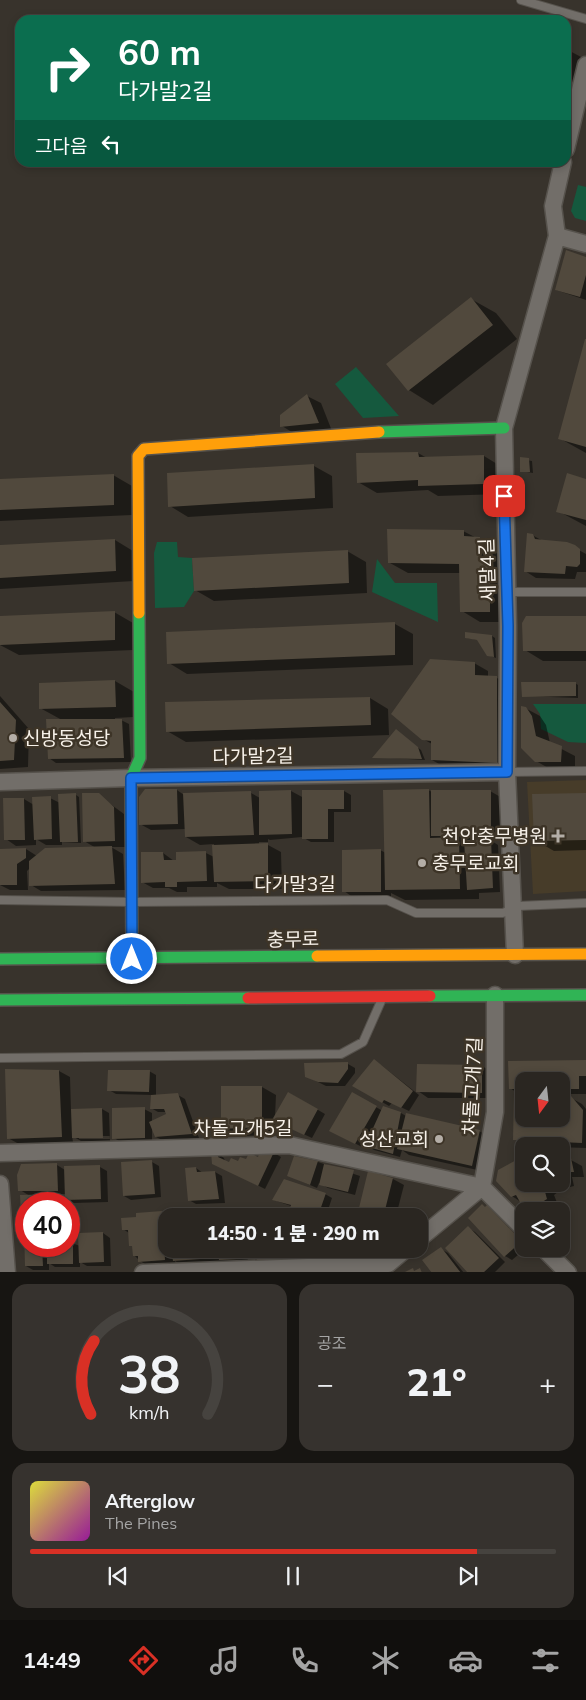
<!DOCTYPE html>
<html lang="ko">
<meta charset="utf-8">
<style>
:root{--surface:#2a2621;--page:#36322e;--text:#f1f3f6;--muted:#a5a5a5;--line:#46433f;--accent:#d93025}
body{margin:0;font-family:Mulish,"Noto Sans KR",sans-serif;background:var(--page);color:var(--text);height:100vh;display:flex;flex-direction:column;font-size:19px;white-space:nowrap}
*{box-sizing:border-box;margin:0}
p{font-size:16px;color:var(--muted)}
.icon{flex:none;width:28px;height:28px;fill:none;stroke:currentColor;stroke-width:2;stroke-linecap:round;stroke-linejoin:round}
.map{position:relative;height:1272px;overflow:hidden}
.panel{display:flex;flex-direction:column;gap:12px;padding:12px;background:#171512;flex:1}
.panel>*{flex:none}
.guide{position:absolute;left:15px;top:15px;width:556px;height:152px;border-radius:15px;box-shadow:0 2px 8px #0003,0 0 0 1px var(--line);background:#0b6e4f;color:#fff;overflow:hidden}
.needle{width:32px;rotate:195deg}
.controls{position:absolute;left:515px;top:1072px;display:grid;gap:10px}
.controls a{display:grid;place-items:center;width:55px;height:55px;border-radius:10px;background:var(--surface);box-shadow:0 2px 8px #0003,0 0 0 1px var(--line);font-size:25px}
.speed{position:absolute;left:15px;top:1192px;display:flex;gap:10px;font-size:25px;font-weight:700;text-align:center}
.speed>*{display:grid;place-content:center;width:65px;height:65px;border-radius:50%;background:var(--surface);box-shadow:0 2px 8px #0003,0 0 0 1px var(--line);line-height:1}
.speed .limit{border:8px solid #d22;background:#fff;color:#111}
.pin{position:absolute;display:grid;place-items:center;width:42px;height:42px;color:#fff;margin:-21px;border-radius:10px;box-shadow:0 2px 8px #0006}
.me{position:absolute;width:55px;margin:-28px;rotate:0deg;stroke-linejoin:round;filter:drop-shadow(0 0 4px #0008)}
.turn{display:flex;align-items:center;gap:18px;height:105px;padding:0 20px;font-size:22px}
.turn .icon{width:65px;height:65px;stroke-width:2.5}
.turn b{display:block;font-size:35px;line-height:42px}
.then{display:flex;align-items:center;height:48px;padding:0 20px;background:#0003;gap:10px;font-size:19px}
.big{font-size:38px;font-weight:800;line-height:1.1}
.panel .tile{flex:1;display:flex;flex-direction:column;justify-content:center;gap:8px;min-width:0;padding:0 18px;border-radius:15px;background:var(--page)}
.panel .dial{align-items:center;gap:0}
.dial svg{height:130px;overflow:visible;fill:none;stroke:var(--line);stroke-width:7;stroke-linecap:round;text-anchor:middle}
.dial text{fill:var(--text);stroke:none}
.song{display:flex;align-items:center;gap:15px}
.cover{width:60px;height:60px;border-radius:8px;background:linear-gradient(135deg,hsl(60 70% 55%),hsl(300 70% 35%))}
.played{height:5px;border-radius:2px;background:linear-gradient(90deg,var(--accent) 85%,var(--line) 85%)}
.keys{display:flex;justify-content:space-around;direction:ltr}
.heat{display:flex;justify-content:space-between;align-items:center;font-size:28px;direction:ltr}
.panel .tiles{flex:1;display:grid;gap:12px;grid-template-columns:1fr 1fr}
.tile:last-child{grid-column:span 2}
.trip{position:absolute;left:158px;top:1208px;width:270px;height:50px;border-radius:15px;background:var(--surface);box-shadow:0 2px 8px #0003,0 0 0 1px var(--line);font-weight:800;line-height:50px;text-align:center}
.dock{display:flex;height:80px;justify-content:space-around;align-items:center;background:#110f0d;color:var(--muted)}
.dock .icon{width:35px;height:35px}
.dock .selected{color:var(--accent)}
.dock b{font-size:22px;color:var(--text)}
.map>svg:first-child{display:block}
.built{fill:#473c29}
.green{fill:#15593e}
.shadow{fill:#0007;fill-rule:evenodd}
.building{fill:#51493d}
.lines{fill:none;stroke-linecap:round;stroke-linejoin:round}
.lane-casing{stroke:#56524c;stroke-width:10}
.street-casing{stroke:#56524c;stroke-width:19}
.fast-casing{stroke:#56524c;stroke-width:14}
.slow-casing{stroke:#56524c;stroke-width:14}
.jam-casing{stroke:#56524c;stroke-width:14}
.lane{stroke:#726e69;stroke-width:8}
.street{stroke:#726e69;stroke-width:16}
.fast{stroke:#30b455;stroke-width:11}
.slow{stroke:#ff9f0a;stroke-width:11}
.jam{stroke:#e5322d;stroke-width:11}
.route-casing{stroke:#114b97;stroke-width:12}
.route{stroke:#1a73e8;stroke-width:9}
.poi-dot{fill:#b4aea7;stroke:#3d3427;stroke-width:2}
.labels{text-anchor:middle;stroke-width:5;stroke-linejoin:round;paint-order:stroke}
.street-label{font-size:19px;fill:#f7f1e9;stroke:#3d3427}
.poi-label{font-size:19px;fill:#f7f1e9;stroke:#3d3427;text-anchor:start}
</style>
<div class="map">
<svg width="586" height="1273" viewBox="0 0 586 1273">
<rect width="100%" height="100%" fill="#38332c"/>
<path class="built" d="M 586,780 L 586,891 L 533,894 L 527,782 Z"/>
<path class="green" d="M 578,185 L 586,187 L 586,221 L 575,218 L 571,211 Z
M 356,367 L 399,416 L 363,418 L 335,384 Z
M 157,542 L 177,542 L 178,557 L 192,558 L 194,591 L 184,607 L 155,608 L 154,553 Z
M 377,559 L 395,583 L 437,583 L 438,622 L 372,592 Z
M 533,704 L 586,704 L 586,743 L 568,742 L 541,729 L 540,714 Z"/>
<path class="shadow" d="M 566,49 L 583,58 L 574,90 L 566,88 Z
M 586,258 L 586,300 L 556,290 Z
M 471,299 L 496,313 L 517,339 L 433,405 L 409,390 Z
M 586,342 L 586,453 L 559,438 Z
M 307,396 L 321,403 L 332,431 L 295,434 L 282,426 Z
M 418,453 L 427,458 L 484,456 L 502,467 L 502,494 L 438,496 L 428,490 L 377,493 L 358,482 L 357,454 Z
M 521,459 L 532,461 L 533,473 L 521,471 Z
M 314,466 L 332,476 L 333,508 L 188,517 L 170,506 Z
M 113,475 L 132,486 L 132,515 L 0,521 L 0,481 Z
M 586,480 L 586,526 L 558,511 Z
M 463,531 L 498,549 L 508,622 L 480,622 L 462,611 L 461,573 L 408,573 L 390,563 Z
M 532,535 L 543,541 L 566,543 L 586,554 L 586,572 L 577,572 L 575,579 L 536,578 L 525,571 Z
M 115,540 L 133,551 L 134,581 L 0,589 L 0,546 Z
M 347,551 L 366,562 L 367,593 L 214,601 L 195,590 Z
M 114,612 L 133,623 L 133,650 L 19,655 L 0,645 Z
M 586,617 L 586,661 L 543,661 L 525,650 Z
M 395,624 L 413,634 L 413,665 L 187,674 L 169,663 Z
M 492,636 L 495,638 L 496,658 L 488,655 L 479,640 L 467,638 Z
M 474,663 L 488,671 L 488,677 L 497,678 L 510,686 L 510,770 L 446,768 L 432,760 L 432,744 L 423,739 Z
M 115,681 L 134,692 L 134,717 L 115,718 L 115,720 L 121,720 L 129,724 L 131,762 L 56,763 L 49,758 L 62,720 L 40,708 L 40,684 Z
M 575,683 L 578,685 L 578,698 L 523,696 Z
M 0,696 L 29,729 L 28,767 L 0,769 Z
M 370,698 L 388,709 L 389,735 L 186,742 L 167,731 Z
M 525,708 L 540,716 L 546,725 L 550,743 L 575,756 L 575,769 L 550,769 L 536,761 Z
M 399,733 L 421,750 L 425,760 L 374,757 Z
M 177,790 L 184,795 L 251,793 L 260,798 L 260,792 L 291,791 L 304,798 L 344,791 L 351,795 L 351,812 L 334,812 L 334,842 L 311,842 L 302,837 L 270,840 L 268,839 L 268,842 L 259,842 L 259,845 L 268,845 L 281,852 L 282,889 L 229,889 L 217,883 L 217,887 L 187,887 L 187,892 L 177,892 L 169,888 L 153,888 L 142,882 L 142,853 L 163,853 L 174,861 L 206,853 L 214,857 L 214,844 L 200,845 L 186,837 L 186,829 L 151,830 L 140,824 Z
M 428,790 L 432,792 L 490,791 L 504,799 L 504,838 L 487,838 L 498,845 L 500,892 L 479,893 L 479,899 L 405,900 L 391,893 L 391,897 L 354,898 L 344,891 L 380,850 L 386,853 ZM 482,838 L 483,841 L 473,841 L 473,839 Z
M 76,795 L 79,797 L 81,843 L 62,842 L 62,845 L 46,845 L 36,839 L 36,845 L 16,846 L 6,839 L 24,799 L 34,805 L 50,798 L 60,803 Z
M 98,795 L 124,814 L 125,847 L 111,847 L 123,854 L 125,890 L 41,891 L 31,885 L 30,868 L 27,871 L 28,890 L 10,890 L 0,885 L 0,850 L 26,849 L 37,856 L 96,848 L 84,841 Z
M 586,795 L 586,850 L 554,851 L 535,840 Z
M 509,1062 L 586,1062 L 586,1094 L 561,1094 L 561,1081 L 524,1081 L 524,1119 L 561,1119 L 571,1098 L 582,1104 L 586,1109 L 586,1148 L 525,1146 L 515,1139 L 522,1096 L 510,1088 Z
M 348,1064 L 355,1068 L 355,1073 L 345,1086 L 326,1086 L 306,1076 Z
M 381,1065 L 419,1095 L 409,1111 L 392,1103 L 389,1106 L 354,1086 Z
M 482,1066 L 492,1072 L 492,1098 L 428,1098 L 418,1091 Z
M 59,1071 L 70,1077 L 71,1110 L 102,1109 L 109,1113 L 110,1141 L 81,1141 L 72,1136 L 73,1142 L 19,1144 L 8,1138 ZM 79,1136 L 110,1136 L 110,1139 L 79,1139 Z
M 149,1071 L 156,1075 L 156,1096 L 178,1095 L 185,1099 L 199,1138 L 164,1141 L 156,1137 L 152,1126 L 152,1142 L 121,1142 L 114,1138 L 144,1109 L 152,1113 L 152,1122 L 168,1115 L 167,1112 L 158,1112 L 151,1108 L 152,1095 L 116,1094 L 109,1090 Z
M 262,1087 L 276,1095 L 275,1117 L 289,1093 L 325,1114 L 312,1138 L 275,1121 L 275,1135 L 236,1136 L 222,1128 Z
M 352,1094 L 383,1111 L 401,1113 L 406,1116 L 479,1131 L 490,1137 L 482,1171 L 409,1155 L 402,1150 L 400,1157 L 374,1150 L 367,1146 L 373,1132 L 371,1131 L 362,1147 L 337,1134 Z
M 217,1153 L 224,1158 L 225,1162 L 239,1163 L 274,1153 L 281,1157 L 265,1189 L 213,1163 Z
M 295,1158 L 318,1162 L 360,1176 L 355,1195 L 328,1188 L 319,1183 L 317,1188 L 296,1179 Z
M 522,1158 L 524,1159 L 524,1184 L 561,1184 L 561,1160 L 571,1160 L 582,1166 L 584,1177 L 572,1177 L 574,1186 L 562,1189 L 554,1195 L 558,1205 L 548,1211 L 527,1211 L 521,1202 L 512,1196 Z
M 152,1162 L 159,1166 L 161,1197 L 131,1200 L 124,1196 Z
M 57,1165 L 65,1170 L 100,1167 L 107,1171 L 108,1202 L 74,1203 L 66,1199 L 66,1194 L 57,1194 L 66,1199 L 66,1204 L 26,1204 L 26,1216 L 22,1213 L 21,1196 L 30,1196 L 20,1190 Z
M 196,1168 L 203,1173 L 215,1172 L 222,1176 L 225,1203 L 196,1204 L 189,1200 Z
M 369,1173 L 393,1179 L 404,1185 L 396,1216 L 370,1216 L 371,1213 L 360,1207 Z
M 325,1194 L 332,1198 L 326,1216 L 289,1216 L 291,1206 L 274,1200 Z
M 487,1206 L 495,1211 L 524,1241 L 525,1249 L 512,1260 L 505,1256 L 486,1208 Z
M 214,1210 L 239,1210 L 246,1216 L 214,1216 Z
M 162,1212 L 169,1216 L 166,1216 L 166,1249 L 247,1249 L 248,1263 L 184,1266 L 175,1261 L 176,1266 L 150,1267 L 140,1261 L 134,1255 L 134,1247 L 130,1245 L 129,1233 L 123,1229 L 137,1218 Z
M 468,1228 L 475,1232 L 505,1262 L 494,1273 L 470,1273 Z
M 25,1230 L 26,1246 L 69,1246 L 69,1242 L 80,1246 L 79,1234 L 103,1233 L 110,1238 L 111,1266 L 87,1266 L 80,1262 L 80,1267 L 55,1267 L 49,1263 L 49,1270 L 33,1270 L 26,1266 Z
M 258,1249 L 290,1249 L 291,1264 L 258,1260 Z
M 332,1249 L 391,1249 L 390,1255 L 379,1252 L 377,1261 L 342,1258 L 331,1252 Z
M 441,1249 L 448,1253 L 464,1273 L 433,1273 Z"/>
<path class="building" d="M 566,250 L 586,257 L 586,275 L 580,297 L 555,290 Z
M 471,297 L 493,325 L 408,391 L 386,364 Z
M 585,339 L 586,339 L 586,447 L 558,439 Z
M 307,394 L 319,423 L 280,427 L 280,415 Z
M 418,452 L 419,457 L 484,455 L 484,484 L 418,486 L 418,480 L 357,483 L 356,453 Z
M 520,457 L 529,458 L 530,472 L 520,472 Z
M 314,464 L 315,498 L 168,507 L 167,473 Z
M 567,473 L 586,479 L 586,520 L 556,512 Z
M 114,474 L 114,505 L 0,510 L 0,479 Z
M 387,529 L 464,530 L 464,536 L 480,537 L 481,559 L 490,559 L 490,612 L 460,612 L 459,564 L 388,563 Z
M 527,533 L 533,534 L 535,539 L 567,542 L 575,545 L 580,549 L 580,564 L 577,567 L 566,566 L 565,574 L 524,572 Z
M 115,539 L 116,571 L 0,578 L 0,545 Z
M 348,550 L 349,583 L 194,591 L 192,558 Z
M 115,611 L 115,640 L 0,645 L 0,616 Z
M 526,616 L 586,616 L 586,651 L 523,651 L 522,623 Z
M 395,622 L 395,655 L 167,664 L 166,632 Z
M 465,632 L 492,635 L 494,657 L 487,656 L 477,640 L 465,638 Z
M 430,659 L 475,662 L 475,675 L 497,676 L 497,763 L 431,760 L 431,741 L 422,740 L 391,714 Z
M 115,680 L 116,707 L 39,709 L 39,683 Z
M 521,682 L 576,682 L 576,696 L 522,697 Z
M 370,697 L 371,725 L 166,732 L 165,702 Z
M 0,702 L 16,720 L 14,760 L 0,761 Z
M 521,706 L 526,707 L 532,716 L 536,736 L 562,746 L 561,762 L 535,762 L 521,748 Z
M 46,719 L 122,719 L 124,758 L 48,759 Z
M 396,729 L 418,747 L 422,759 L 372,758 Z
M 145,789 L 177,789 L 178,824 L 139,825 L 139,797 Z
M 429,789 L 430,838 L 459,837 L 460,889 L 385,890 L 383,790 Z
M 291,790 L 292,834 L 259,835 L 259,791 Z
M 302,790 L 344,790 L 344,809 L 328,809 L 328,839 L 302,839 Z
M 431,790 L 491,790 L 491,831 L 459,831 L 459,836 L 431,836 Z
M 251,791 L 254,835 L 185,837 L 183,793 Z
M 76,793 L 78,842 L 60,842 L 58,794 Z
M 82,793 L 99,793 L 114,807 L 115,841 L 83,842 Z
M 586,793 L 586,840 L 534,841 L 532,794 Z
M 51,796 L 52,839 L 34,840 L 32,797 Z
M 3,798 L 24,798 L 25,840 L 4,840 Z
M 491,839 L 493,888 L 467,890 L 464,840 Z
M 268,843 L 268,881 L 214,882 L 212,845 Z
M 112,846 L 115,884 L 29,886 L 29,861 L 45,848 Z
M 26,848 L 26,858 L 17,864 L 17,885 L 0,885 L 0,849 Z
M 381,849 L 381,892 L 342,892 L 342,850 Z
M 206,851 L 207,881 L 177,882 L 177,887 L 165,887 L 165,882 L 141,883 L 141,852 L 163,852 L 164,860 L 176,860 L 176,852 Z
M 374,1059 L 413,1091 L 401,1108 L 384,1100 L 382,1103 L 352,1086 Z
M 586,1060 L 586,1076 L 579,1076 L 579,1089 L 561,1089 L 561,1081 L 524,1081 L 524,1089 L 509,1089 L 508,1061 Z
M 348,1062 L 348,1069 L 338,1083 L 318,1082 L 305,1077 L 304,1063 Z
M 417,1064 L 482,1065 L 482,1093 L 416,1092 Z
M 5,1069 L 59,1070 L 62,1137 L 7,1139 Z
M 108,1070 L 150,1070 L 149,1092 L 107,1091 Z
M 221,1086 L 262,1086 L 262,1127 L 221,1129 Z
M 288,1092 L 318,1109 L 304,1135 L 272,1120 Z
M 352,1092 L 377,1106 L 355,1144 L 329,1131 Z
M 178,1093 L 192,1134 L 155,1137 L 149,1122 L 166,1114 L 164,1109 L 150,1109 L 151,1095 Z
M 514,1094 L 524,1094 L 524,1119 L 561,1119 L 561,1096 L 571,1096 L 583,1110 L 582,1143 L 513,1140 Z
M 383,1106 L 401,1112 L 393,1154 L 365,1146 Z
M 145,1107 L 145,1138 L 112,1139 L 112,1108 Z
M 102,1108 L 103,1138 L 72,1138 L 71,1109 Z
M 406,1113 L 480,1130 L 472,1166 L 397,1149 Z
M 260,1151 L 274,1152 L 258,1186 L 212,1164 L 211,1152 L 218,1152 L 218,1157 L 229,1162 L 231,1158 L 238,1161 L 240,1157 L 246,1159 L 249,1153 L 258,1157 Z
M 294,1156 L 318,1161 L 310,1185 L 287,1176 Z
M 522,1157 L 524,1184 L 550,1184 L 544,1188 L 547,1199 L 528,1211 L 525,1211 L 516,1195 L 511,1197 L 496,1181 L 498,1170 Z
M 571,1158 L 574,1172 L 562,1172 L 564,1180 L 561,1181 L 561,1159 Z
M 152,1160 L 155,1194 L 123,1196 L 121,1162 Z
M 57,1163 L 58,1191 L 18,1191 L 17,1175 L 21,1164 Z
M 324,1164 L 354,1170 L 348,1192 L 319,1185 Z
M 100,1165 L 101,1199 L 65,1200 L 64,1166 Z
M 196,1167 L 197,1172 L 215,1171 L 219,1199 L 188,1201 L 185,1168 Z
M 368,1171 L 393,1178 L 384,1214 L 391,1216 L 369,1216 L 371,1211 L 359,1208 Z
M 284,1179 L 326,1193 L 318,1216 L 287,1216 L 291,1205 L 272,1200 Z
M 59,1194 L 59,1204 L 26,1204 L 26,1214 L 21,1214 L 20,1195 Z
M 482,1204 L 485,1207 L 487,1205 L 522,1241 L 504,1257 L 468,1218 Z
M 212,1209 L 239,1209 L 239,1216 L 213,1216 Z
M 162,1211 L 165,1260 L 138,1262 L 138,1256 L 133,1256 L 132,1246 L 129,1246 L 128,1230 L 122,1230 L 121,1218 L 136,1217 L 136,1213 Z
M 468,1226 L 499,1258 L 483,1273 L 468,1273 L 445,1248 Z
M 24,1229 L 26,1229 L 26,1246 L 42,1246 L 43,1266 L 25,1266 Z
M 103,1232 L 104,1262 L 79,1263 L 78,1233 Z
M 69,1241 L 73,1241 L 73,1264 L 47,1264 L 47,1246 L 69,1246 Z
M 441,1247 L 461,1273 L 432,1273 L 422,1260 Z
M 171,1249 L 213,1249 L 214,1258 L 173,1261 Z
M 217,1249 L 241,1249 L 242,1259 L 219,1260 Z
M 257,1249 L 284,1249 L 284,1261 L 257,1261 Z
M 331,1249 L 368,1249 L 366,1256 L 361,1255 L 359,1260 L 330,1253 Z
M 413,1268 L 414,1271 L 420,1268 L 422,1273 L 403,1273 Z"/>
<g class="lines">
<g class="lane-casing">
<path id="lane" d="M 521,0 L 586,19
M 507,592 L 586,592
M 507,772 L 586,771
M 0,900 L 132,902 L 387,900 L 416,913 L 503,913 L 518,906 L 586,903
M 0,1058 L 341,1054 L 363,1042 L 382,999"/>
</g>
<g class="street-casing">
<path id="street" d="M 566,149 L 586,65
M 557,236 L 586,244
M 0,782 L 131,778 L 507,772
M 515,955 L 507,772 L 508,626 L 504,428 L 557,236 L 553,206 L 563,162
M 0,1153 L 289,1145 L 482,1187 L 524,1229
M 0,1184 L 7,1273
M 419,1239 L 482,1187 L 495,1112 L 495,995
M 544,1249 L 568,1273
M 143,1273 L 388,1264 L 406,1249"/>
</g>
<g class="fast-casing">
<path id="fast" d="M 379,432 L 504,428
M 0,959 L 317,956
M 132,959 L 131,778 L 140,758 L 139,613
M 430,996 L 586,995
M 0,1000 L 248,998"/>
</g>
<g class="slow-casing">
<path id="slow" d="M 139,613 L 138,456 L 144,449 L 379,432
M 317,956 L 586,954"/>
</g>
<g class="jam-casing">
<path id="jam" d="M 248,998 L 430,996"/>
</g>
<use href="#lane" class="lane"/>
<use href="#street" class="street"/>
<use href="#fast" class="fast"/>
<use href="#slow" class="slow"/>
<use href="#jam" class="jam"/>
</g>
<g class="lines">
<g class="route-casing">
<path id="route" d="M 132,959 L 131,778 L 507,772 L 508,626 L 504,496"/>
</g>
<use href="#route" class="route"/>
</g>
<g class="poi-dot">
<circle cx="13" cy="738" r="5"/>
<path d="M555.5 828.5h5v5h5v5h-5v5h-5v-5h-5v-5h5z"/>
<circle cx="422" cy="863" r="5"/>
<circle cx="439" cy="1139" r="5"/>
</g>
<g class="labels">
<g class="street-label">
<text transform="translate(487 570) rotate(-92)" y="7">새말4길</text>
<text transform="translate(253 756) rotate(-1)" y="7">다가말2길</text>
<text x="295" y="891">다가말3길</text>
<text transform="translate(293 939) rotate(-1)" y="7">충무로</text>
<text transform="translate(472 1086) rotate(-87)" y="7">차돌고개7길</text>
<text x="243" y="1135">차돌고개5길</text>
</g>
<g class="poi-label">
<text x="23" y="745">신방동성당</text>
<text x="547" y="843" text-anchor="end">천안충무병원</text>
<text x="432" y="870">충무로교회</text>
<text x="429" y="1146" text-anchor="end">성산교회</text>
</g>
</g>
</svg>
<div class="controls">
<a><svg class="needle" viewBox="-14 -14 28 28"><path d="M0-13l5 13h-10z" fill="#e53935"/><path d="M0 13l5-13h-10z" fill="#a5a5a5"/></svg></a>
<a><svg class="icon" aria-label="search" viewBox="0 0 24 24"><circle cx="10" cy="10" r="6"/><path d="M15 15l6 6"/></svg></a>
<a><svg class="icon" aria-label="layers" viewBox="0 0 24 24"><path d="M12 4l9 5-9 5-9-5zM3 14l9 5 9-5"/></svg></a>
</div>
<div class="speed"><div class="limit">40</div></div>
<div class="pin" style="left:504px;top:496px;background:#d93025"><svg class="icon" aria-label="arrive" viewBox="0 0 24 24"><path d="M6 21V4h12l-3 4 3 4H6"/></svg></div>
<svg class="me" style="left:132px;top:959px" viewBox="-20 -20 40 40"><circle r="17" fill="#1a73e8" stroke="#fff" stroke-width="3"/><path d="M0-11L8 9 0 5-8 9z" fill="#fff"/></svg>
<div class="trip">14:50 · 1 분 · 290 m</div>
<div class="guide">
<div class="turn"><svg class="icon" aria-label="right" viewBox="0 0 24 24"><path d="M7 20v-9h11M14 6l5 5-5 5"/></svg><div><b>60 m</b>다가말2길</div></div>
<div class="then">그다음<svg class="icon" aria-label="left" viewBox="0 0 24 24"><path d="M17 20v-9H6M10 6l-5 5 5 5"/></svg></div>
</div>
</div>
<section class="panel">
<div class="tiles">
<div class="tile dial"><svg viewBox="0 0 100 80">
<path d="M14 69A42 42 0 1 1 86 69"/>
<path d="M14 69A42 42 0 0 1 16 24" stroke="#d93025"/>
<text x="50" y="56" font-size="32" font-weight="700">38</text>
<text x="50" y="72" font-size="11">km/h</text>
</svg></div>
<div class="tile"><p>공조</p>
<div class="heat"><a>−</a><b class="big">21°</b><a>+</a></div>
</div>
<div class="tile">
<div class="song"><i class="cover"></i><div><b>Afterglow</b><p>The Pines</p></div></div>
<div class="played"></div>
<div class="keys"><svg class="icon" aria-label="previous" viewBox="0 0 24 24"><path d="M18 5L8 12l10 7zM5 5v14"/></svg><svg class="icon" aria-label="pause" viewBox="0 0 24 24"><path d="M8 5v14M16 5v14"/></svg><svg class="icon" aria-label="next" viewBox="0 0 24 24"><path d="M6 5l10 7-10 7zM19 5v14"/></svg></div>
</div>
</div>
</section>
<nav class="dock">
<b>14:49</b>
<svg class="icon selected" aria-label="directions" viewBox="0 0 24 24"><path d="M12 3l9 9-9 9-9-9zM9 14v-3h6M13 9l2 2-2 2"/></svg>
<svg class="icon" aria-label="music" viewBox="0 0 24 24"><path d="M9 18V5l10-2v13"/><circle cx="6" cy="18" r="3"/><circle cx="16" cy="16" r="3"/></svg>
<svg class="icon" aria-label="phone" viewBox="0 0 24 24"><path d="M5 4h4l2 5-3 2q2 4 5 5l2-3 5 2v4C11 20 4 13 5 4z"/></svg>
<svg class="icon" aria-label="climate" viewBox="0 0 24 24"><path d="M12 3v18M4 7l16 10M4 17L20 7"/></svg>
<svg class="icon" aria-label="car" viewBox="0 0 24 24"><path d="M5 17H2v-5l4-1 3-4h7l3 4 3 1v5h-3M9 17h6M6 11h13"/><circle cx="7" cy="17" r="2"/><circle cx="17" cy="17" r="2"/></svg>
<svg class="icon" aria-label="filters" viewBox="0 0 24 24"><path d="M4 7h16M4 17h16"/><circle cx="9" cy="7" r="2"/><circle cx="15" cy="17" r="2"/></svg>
</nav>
